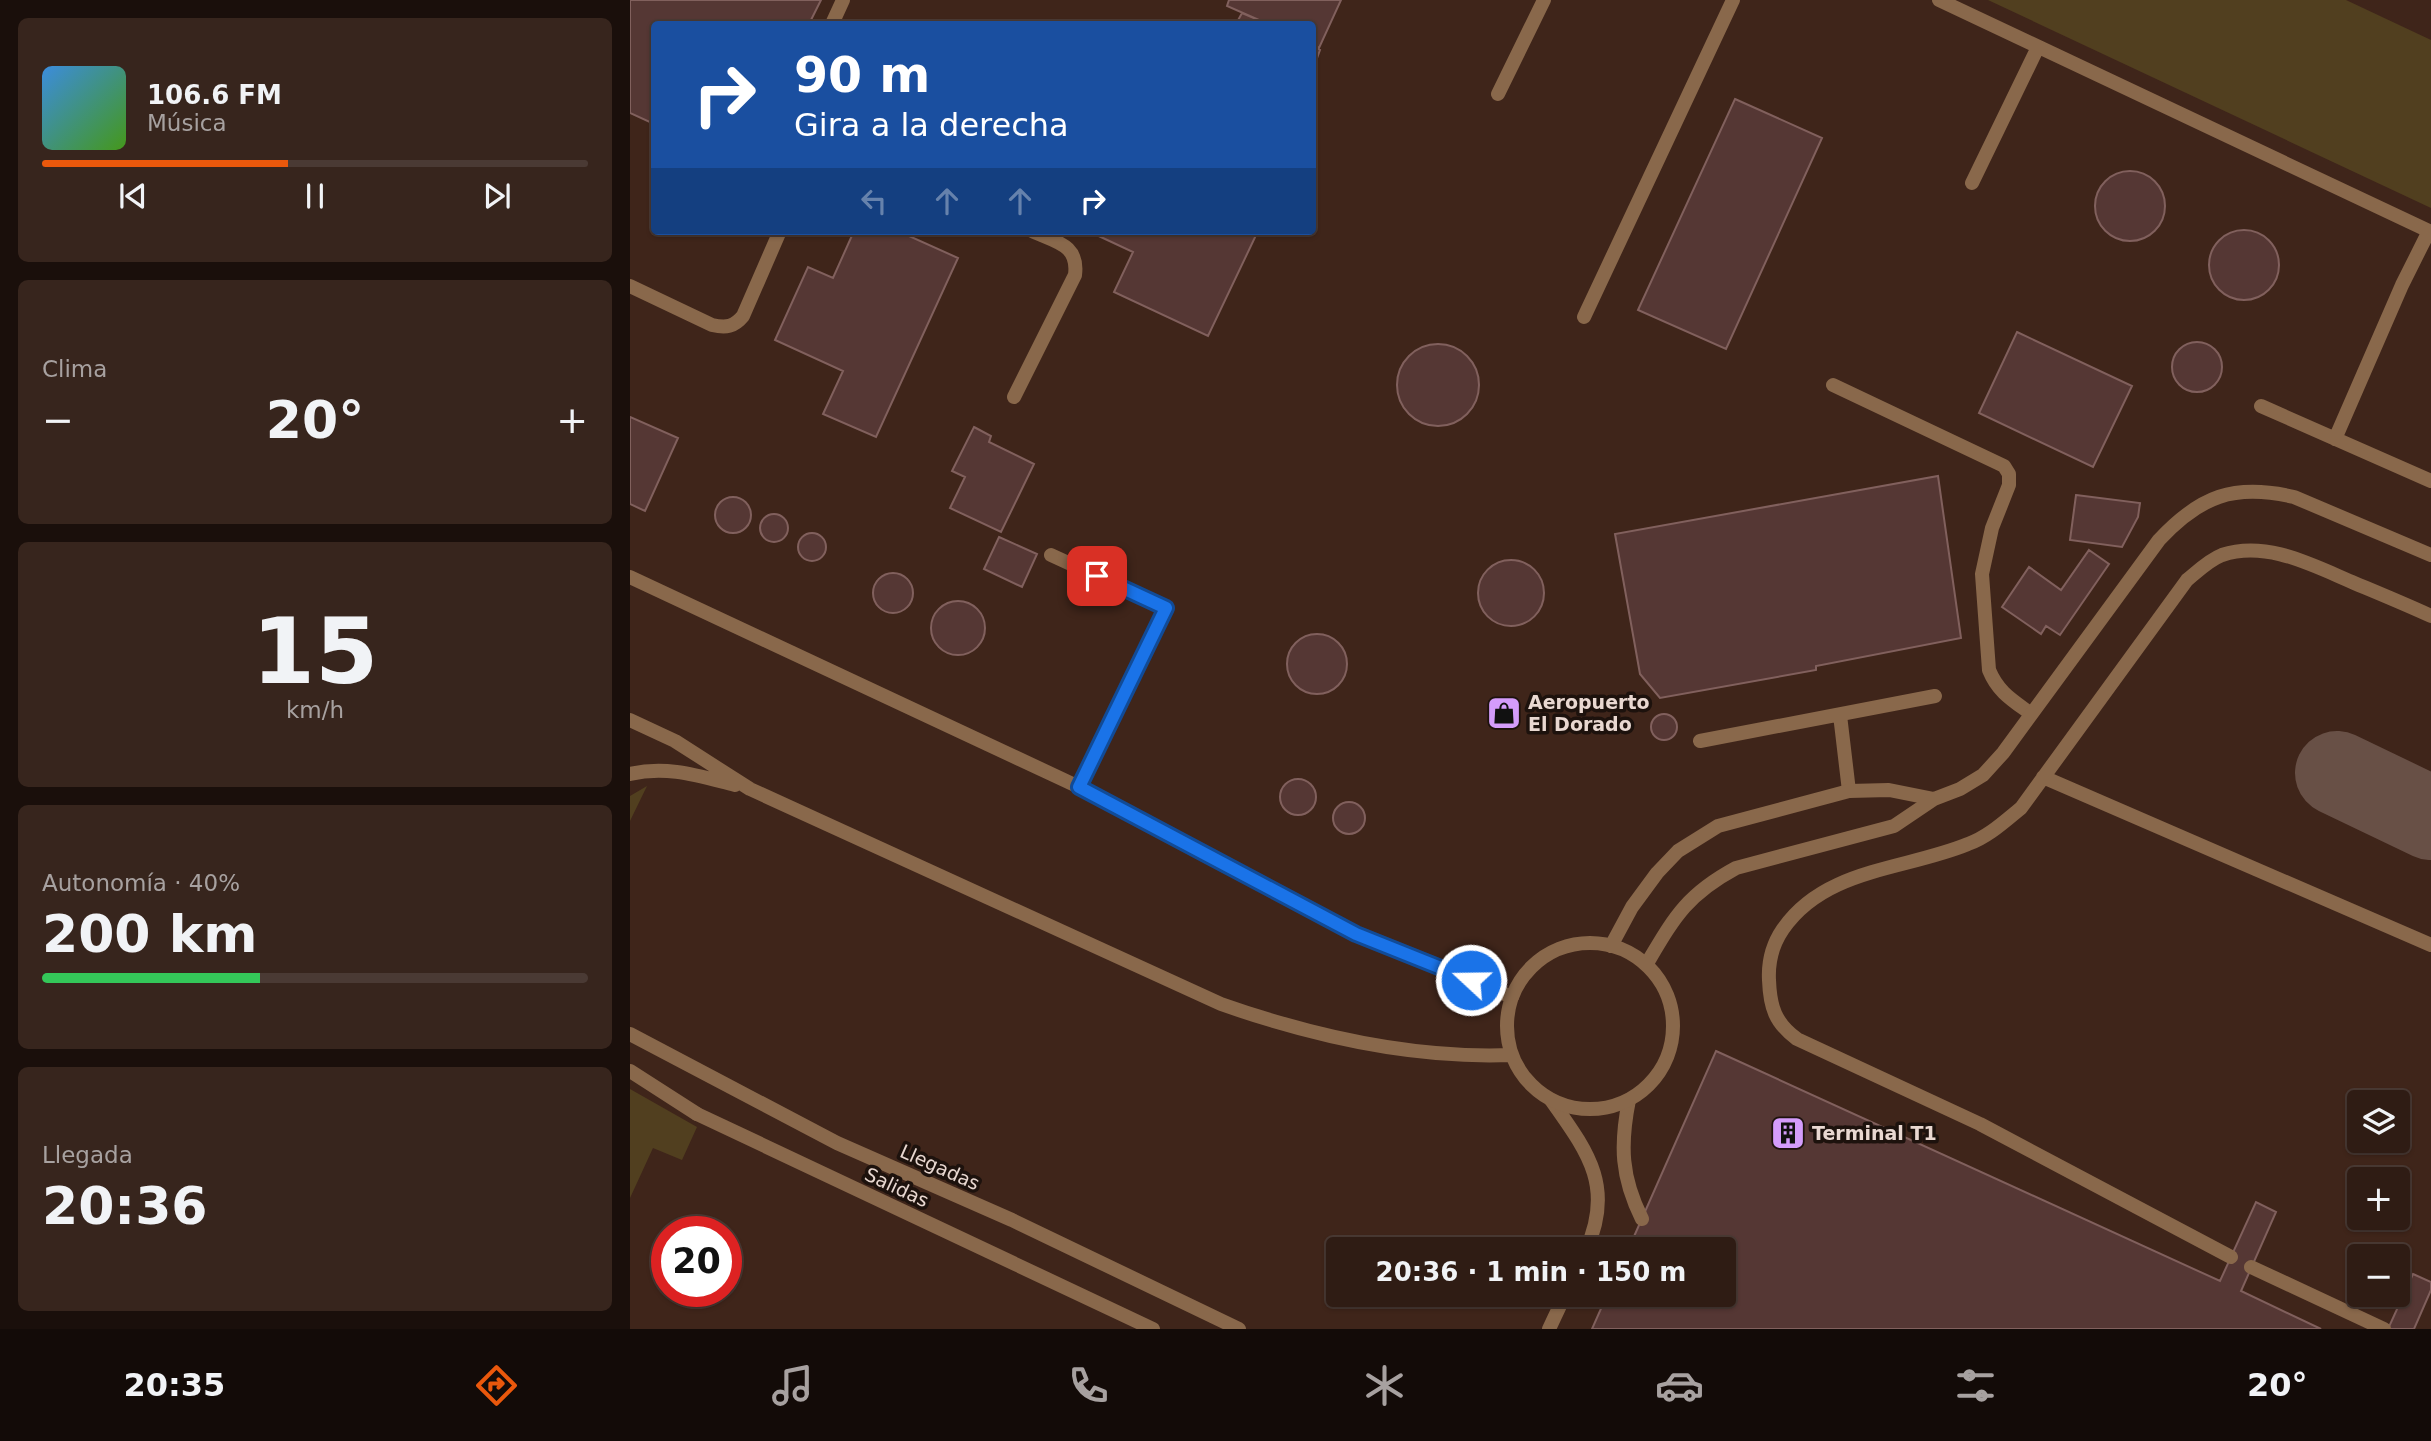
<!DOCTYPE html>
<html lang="es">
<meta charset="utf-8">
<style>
:root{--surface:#2f1c14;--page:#37251d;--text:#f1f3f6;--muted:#a7a1a0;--line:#4a3a34;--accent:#ea580c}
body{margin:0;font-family:"DejaVu Sans",sans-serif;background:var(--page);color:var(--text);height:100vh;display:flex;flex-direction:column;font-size:26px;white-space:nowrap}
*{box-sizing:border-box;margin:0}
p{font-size:23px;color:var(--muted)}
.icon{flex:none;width:38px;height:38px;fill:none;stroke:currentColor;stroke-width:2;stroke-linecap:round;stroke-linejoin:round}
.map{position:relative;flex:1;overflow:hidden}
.details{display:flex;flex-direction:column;gap:18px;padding:18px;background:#1a0f0b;width:630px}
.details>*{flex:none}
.top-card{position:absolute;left:21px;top:21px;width:665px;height:214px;border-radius:7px;box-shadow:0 2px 5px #0004,0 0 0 2px var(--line);background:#1a4fa0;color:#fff;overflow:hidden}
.fabs{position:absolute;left:1717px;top:1090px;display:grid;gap:14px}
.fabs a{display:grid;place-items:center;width:63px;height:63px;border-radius:7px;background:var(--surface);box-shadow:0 2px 5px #0004,0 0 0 2px var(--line);font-size:35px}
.speed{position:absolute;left:21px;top:1216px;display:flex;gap:14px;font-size:35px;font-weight:700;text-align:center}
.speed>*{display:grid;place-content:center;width:91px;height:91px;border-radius:50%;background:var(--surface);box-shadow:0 2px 5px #0004,0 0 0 2px var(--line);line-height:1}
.speed .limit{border:10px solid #d22;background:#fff;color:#111}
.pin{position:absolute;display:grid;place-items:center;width:60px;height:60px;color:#fff;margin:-30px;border-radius:14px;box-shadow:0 4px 10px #0006}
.me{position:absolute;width:77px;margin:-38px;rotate:291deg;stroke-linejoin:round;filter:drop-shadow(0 0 5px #0008)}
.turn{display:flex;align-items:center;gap:24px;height:147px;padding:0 28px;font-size:32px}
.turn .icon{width:91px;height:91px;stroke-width:2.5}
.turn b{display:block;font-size:49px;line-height:60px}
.lanes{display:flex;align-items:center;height:66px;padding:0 28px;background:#0003;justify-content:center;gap:35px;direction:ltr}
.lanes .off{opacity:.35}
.big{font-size:52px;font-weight:700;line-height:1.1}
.details .card{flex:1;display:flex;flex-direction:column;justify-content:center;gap:10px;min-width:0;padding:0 24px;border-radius:10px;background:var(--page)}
.details .dial{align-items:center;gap:0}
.dial b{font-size:91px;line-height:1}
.song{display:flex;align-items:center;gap:21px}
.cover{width:84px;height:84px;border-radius:10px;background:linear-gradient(135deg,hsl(210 70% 55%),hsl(100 70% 35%))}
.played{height:7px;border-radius:4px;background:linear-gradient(90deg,var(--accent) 45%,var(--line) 45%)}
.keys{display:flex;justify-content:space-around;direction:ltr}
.heat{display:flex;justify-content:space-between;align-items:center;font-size:38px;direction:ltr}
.charge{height:10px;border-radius:5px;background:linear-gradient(90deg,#34c759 40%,var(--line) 0)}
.trip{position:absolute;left:696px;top:1237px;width:410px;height:70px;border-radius:7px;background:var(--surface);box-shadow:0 2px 5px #0004,0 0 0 2px var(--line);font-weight:700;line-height:70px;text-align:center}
.menu{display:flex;height:112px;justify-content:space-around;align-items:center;background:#130b08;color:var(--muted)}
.menu .icon{width:49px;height:49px}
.menu .active{color:var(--accent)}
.menu b{font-size:32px;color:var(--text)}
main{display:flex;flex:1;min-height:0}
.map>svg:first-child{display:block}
.green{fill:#513f1f}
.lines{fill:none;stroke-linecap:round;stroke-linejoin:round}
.taxiway{stroke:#685046;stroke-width:84}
.building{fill:#553734;stroke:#81605d;stroke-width:2}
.service{stroke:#89684b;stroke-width:14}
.minor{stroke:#89684b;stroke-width:14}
.route-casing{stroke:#114b97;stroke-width:18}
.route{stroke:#1a73e8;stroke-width:12}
.labels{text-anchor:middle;stroke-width:7;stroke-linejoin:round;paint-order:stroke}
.poi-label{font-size:19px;font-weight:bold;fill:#e9d8d1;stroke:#1d120d;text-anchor:start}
.street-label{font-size:19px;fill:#e9d8d1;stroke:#1d120d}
</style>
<main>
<section class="details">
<div class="card">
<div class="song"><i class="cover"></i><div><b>106.6 FM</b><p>Música</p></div></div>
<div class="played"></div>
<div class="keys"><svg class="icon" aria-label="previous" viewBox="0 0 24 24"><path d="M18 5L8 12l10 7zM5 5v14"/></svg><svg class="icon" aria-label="pause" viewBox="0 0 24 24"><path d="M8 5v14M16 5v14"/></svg><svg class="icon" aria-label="next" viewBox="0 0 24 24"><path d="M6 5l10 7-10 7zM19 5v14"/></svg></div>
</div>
<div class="card"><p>Clima</p>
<div class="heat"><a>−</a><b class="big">20°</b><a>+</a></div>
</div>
<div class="card dial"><b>15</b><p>km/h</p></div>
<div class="card"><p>Autonomía · 40%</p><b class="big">200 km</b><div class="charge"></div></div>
<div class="card"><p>Llegada</p><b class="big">20:36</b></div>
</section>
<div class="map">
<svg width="1801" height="1329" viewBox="0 0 1801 1329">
<rect width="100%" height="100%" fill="#3f251a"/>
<path class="green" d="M 1358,0 L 1716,0 L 1801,40 L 1801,208 Z
M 17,786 L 0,821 L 0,796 Z
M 0,1089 L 67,1127 L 52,1160 L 23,1148 L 0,1198 Z"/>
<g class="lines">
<path class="taxiway" d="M 1707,773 L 1801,818"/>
</g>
<path class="building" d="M 0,0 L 191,0 L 179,24 L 24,24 L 24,124 L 0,113 Z
M 599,0 L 711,0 L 689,48 L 682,45 L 682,24 L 638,24 L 597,6 Z
M 612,13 L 638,24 L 606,24 Z
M 682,45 L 690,50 L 682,72 Z
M 1105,99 L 1192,138 L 1096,349 L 1008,310 Z
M1465 206a35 35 0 1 1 70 0a35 35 0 1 1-70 0Z
M1579 265a35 35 0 1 1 70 0a35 35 0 1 1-70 0Z
M 224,231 L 268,231 L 328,258 L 246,437 L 193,414 L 213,371 L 145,340 L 178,267 L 203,278 Z
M 458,231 L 628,231 L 578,336 L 484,292 L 503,252 Z
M 1387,332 L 1502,386 L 1463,467 L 1349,413 Z
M1542 367a25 25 0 1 1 50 0a25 25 0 1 1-50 0Z
M767 385a41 41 0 1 1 82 0a41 41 0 1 1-82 0Z
M 0,417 L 48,438 L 15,511 L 0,504 Z
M 344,427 L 361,436 L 359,442 L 404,464 L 371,532 L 320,508 L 335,477 L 322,471 Z
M 1308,476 L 1331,638 L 1186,666 L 1186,670 L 1030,698 L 1010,674 L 985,534 Z
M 1446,495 L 1510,503 L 1508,517 L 1492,547 L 1440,540 Z
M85 515a18 18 0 1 1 36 0a18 18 0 1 1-36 0Z
M130 528a14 14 0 1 1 28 0a14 14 0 1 1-28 0Z
M168 547a14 14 0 1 1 28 0a14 14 0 1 1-28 0Z
M 369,537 L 407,554 L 392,587 L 354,569 Z
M 1459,550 L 1479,564 L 1430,635 L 1416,626 L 1411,634 L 1372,607 L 1399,567 L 1431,590 Z
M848 593a33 33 0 1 1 66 0a33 33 0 1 1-66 0Z
M243 593a20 20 0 1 1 40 0a20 20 0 1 1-40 0Z
M301 628a27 27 0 1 1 54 0a27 27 0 1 1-54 0Z
M657 664a30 30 0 1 1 60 0a30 30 0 1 1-60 0Z
M1021 727a13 13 0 1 1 26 0a13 13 0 1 1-26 0Z
M650 797a18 18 0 1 1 36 0a18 18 0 1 1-36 0Z
M703 818a16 16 0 1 1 32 0a16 16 0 1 1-32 0Z
M 1086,1051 L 1590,1281 L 1626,1202 L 1646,1212 L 1611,1291 L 1691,1329 L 962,1329 L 977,1295 L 1094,1295 L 1094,1250 L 998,1250 Z
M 1783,1274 L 1801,1282 L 1801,1290 L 1784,1329 L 1758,1329 Z"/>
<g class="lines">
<path class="service" d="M 1309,0 L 1801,232
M 202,24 L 213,0
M 868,94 L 914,0
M 1342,183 L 1408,47
M 0,286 L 82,325 C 96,328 104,327 113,316 L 150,231
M 954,317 L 1103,0
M 1203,385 L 1374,466 L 1379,474 L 1379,485 L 1362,528 L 1352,574 L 1359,670 C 1368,692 1382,700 1400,713
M 384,397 L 445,275 C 449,244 425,242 402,231
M 1631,406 L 1801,481
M 1705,439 L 1772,285 L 1799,231
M 421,555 L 536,608 L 449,787
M 0,577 L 449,787 L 726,934 L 882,997
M 1210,715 L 1219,791
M 1070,741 L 1305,696
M 1413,777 L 1801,945
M 0,1034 L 207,1143 L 382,1220 L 609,1329
M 0,1071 L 67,1114
M 921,1100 C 957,1151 985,1186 956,1250
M 999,1100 C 990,1145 991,1177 1012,1219
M 1601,1257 L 1350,1124 L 1167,1039 C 1145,1023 1140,1007 1139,980 C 1138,961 1142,945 1153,929 C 1195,868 1275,870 1338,844 C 1358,837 1375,821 1391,808 L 1557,580 C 1568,571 1579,560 1592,555 C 1636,540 1682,565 1722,582 C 1748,593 1775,604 1801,616
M 1621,1267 L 1754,1329
M 919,1329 L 935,1295"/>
<path class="minor" d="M 0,720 L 45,741 L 120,789 L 591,1004 C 685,1037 783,1059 882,1055
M 0,774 C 37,765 69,776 105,785
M877 1026a83 83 0 1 1 166 0a83 83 0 1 1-166 0Z
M 981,946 L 1002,907 L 1027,873 L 1048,851 L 1088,826 L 1219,791 L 1259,790 L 1304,799
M 1016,965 C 1044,918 1056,895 1106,868 L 1264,826 L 1304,799 L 1330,789 L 1353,775 L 1373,753 L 1529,540 C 1570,496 1604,483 1664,497 L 1801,555
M 67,1114 L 523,1329"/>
</g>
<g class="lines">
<g class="route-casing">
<path id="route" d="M 467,576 L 536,608 L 449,787 L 726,934 L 841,980"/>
</g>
<use href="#route" class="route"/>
</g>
<defs>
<g id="shop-square" transform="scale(1.75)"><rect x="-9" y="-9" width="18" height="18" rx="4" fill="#d49cfb" stroke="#1d120d"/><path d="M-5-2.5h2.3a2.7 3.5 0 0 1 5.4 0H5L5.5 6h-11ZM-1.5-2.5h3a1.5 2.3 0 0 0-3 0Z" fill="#111"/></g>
<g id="building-square" transform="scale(1.75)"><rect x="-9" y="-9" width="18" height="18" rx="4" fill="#d49cfb" stroke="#1d120d"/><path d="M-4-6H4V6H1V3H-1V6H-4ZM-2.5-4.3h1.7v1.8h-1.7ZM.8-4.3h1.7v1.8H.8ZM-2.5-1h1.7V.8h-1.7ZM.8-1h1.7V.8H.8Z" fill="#111"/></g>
</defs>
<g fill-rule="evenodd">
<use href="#shop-square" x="874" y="713"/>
<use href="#building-square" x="1158" y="1133"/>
</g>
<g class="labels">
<g class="poi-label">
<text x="898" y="709">Aeropuerto<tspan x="898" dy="22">El Dorado</tspan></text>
<text x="1182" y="1140">Terminal T1</text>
</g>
<g class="street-label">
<text transform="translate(310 1167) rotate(24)" y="7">Llegadas</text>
<text transform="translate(267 1187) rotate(25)" y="7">Salidas</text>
</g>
</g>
</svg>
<div class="fabs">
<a><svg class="icon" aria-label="layers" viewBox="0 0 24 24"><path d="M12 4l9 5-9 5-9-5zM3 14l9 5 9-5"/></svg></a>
<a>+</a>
<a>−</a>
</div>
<div class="speed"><div class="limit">20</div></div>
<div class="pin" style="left:467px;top:576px;background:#d93025"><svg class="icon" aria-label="arrive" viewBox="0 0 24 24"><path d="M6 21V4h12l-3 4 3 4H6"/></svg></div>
<svg class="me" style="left:841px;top:980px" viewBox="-20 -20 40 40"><circle r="17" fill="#1a73e8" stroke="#fff" stroke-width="3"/><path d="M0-11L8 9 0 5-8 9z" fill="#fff"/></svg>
<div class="trip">20:36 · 1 min · 150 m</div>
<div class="top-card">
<div class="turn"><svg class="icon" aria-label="right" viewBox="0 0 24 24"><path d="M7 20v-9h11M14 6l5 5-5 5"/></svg><div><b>90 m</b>Gira a la derecha</div></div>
<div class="lanes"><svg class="icon off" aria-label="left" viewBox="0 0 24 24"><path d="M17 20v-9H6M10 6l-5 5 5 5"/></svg><svg class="icon off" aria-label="ahead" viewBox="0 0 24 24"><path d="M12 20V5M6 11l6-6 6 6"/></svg><svg class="icon off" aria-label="ahead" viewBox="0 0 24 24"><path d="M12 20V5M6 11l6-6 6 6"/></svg><svg class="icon" aria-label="right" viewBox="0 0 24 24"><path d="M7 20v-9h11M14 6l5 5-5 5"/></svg></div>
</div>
</div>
</main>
<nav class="menu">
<b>20:35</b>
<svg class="icon active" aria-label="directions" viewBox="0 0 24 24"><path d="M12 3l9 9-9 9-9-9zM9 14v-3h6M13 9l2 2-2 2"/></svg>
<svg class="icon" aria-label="music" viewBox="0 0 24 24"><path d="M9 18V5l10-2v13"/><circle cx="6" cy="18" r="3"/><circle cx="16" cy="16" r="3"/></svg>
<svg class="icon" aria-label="phone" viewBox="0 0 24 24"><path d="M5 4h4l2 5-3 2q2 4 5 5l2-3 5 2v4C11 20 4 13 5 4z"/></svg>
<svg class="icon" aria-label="climate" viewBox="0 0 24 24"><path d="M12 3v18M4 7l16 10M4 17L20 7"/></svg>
<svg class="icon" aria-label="car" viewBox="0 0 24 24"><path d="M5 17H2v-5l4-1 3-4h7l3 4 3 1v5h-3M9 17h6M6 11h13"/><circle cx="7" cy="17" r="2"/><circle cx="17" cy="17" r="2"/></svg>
<svg class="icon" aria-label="filters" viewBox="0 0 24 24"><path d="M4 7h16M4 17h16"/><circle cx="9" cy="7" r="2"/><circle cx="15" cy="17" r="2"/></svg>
<b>20°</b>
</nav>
